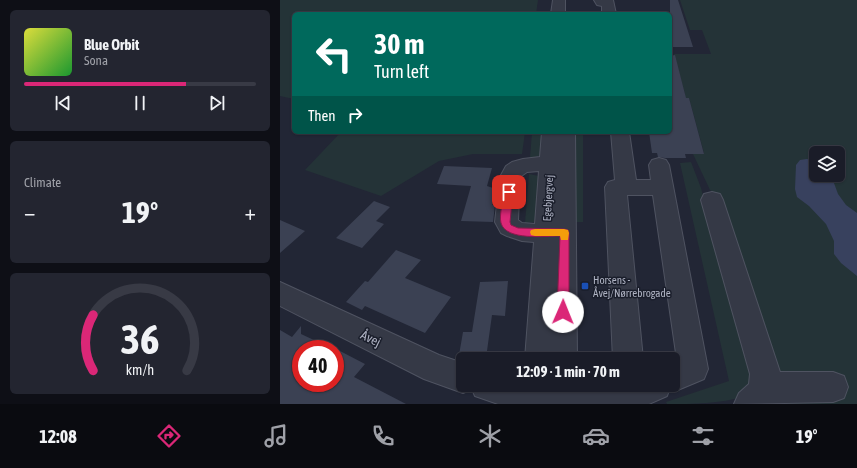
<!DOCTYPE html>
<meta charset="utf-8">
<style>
:root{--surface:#1a1c28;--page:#232530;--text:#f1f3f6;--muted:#9fa1a8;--line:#383a45;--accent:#db2777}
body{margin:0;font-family:"Asap Condensed",sans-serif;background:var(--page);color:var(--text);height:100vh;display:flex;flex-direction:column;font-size:15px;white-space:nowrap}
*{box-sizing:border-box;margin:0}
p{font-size:13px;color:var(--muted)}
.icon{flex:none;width:22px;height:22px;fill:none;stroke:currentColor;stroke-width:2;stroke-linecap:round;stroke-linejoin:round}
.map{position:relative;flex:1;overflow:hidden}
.sheet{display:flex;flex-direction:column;gap:10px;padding:10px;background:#0e0f16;width:280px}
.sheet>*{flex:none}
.hud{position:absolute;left:12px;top:12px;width:380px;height:122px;border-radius:6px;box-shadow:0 1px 3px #0004,0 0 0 1px var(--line);background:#00695c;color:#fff;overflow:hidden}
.fabs{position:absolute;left:529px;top:146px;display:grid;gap:8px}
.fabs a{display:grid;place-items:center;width:36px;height:36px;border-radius:6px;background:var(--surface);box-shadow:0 1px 3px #0004,0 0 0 1px var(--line);font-size:20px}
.speed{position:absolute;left:12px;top:340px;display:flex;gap:8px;font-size:20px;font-weight:700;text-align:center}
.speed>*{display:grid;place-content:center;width:52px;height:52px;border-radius:50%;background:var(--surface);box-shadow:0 1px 3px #0004,0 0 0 1px var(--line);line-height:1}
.speed .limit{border:6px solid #d22;background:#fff;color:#111}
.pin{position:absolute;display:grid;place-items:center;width:34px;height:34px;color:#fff;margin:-17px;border-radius:8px;box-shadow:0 2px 6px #0006}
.me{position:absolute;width:44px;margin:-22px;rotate:1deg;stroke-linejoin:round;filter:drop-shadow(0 0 3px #0008)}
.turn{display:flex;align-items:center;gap:14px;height:84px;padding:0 16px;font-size:18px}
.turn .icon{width:52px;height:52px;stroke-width:2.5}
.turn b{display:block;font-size:28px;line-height:34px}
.then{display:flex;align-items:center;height:38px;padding:0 16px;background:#0003;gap:8px;font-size:15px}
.big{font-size:30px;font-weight:700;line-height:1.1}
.sheet .card{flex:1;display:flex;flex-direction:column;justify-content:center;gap:6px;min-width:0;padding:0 14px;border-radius:6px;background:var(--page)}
.sheet .dial{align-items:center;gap:0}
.dial svg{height:104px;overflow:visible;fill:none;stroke:var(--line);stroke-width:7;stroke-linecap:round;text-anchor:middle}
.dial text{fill:var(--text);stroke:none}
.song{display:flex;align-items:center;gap:12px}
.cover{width:48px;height:48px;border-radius:6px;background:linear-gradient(135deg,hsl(60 70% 55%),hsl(130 70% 35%))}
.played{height:4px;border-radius:2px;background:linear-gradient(90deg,var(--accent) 70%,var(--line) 70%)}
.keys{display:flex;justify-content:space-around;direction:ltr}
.heat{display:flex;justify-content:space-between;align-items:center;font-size:22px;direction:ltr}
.trip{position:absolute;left:176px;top:352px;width:224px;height:40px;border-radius:6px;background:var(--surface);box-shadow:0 1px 3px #0004,0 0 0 1px var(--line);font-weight:700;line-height:40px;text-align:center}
.tabs{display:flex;height:64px;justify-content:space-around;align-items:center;background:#0a0b10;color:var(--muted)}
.tabs .icon{width:28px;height:28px}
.tabs .current{color:var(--accent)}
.tabs b{font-size:18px;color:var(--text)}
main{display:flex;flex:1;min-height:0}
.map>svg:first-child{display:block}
.green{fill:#243337;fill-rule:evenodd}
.water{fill:#38415e}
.building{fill:#3b4153}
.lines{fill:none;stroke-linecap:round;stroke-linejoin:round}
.minor-casing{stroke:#4f5361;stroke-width:2}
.minor{fill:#353946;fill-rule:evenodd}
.route{fill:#db2777;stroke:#8e194d}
.slow{fill:#f59e0b}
.transit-dot{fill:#1a4fb4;stroke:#1a1e2b;stroke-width:1.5}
.labels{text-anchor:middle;stroke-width:3;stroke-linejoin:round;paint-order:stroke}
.street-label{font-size:11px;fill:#afb3c3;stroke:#1a1e2b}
.poi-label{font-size:11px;fill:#afb3c3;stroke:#1a1e2b;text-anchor:start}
.near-street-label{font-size:13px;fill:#afb3c3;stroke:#1a1e2b}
</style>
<main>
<section class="sheet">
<div class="card">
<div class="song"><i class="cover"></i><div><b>Blue Orbit</b><p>Sona</p></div></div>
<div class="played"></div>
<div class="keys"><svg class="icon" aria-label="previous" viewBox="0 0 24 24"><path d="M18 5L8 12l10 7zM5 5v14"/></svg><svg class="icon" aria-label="pause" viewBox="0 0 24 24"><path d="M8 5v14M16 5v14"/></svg><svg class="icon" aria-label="next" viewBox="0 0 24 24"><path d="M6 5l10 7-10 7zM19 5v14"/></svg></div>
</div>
<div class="card"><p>Climate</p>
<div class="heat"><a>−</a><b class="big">19°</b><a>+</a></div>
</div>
<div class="card dial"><svg viewBox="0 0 100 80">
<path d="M14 69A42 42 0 1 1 86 69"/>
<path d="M14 69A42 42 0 0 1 14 26" stroke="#db2777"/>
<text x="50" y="56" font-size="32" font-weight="700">36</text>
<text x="50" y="72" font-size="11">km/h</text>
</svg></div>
</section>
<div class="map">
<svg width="577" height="404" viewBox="0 0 577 404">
<rect width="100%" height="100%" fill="#222635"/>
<path class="green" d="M 0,0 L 258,0 L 256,14 L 14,14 L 14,99 L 0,96 Z
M 400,0 L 577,0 L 577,404 L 487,404 L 523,395 L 498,378 L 437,195 L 430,190 L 413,154 L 424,153 L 409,98 L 404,98 L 403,94 L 405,94 L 394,54 L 431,54 L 422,30 L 410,30 ZM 536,153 L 558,153 L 558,175 L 536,175 Z
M 61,132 L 245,132 L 242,154 L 193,154 L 159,161 L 101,196 L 25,170 Z
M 252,132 L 263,132 L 261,156 L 250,158 Z
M 295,132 L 303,132 L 303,222 L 296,222 Z
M 411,162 L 421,188 L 469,372 L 469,385 L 464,396 C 441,404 412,404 387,404 L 386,402 L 449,381 L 400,163 Z
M 249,174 L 259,176 L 255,222 L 245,223 Z"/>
<path class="water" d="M 527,159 L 536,161 L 536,175 L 551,175 L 558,194 L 566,205 L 577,213 L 577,276 L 561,263 L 554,254 L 554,241 L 546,224 L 529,206 L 517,197 L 515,189 L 516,165 L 520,160 Z"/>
<path class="building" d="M 390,0 L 398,0 L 413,47 L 390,47 Z
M 395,55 L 406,98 L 409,98 L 424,154 L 405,154 L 406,158 L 385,158 L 378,157 L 377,153 L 372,153 L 369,132 L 390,132 L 390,56 Z
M 164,166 L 212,168 L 207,186 L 216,189 L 212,205 L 215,205 L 213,222 L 181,221 L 191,186 L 157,184 Z
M 94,201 L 110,207 L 96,221 L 104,224 L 82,248 L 56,238 Z
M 0,220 L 25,231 L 0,253 Z
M 116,250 L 141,260 L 125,278 L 171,297 L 145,333 L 85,306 L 82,310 L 66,302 L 85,281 L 88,282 Z
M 228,281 L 225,316 L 212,315 L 206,358 L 191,358 L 191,355 L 179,355 L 183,332 L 192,332 L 200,282 Z
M 21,326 L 21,334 L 53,349 L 21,349 L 21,383 L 55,383 L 55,357 L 60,351 L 85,364 L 74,377 L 126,404 L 0,404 L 0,330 L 12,337 Z"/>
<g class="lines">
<g class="minor-casing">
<path id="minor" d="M 273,0 L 285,0 L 285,14 L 271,14 Z
M 314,0 L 333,0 L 336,14 L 322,14 L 322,6 L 317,5 Z
M 262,132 L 295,132 L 297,359 L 245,359 L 254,242 L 242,241 L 227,236 L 221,233 L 215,222 L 220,177 L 226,166 L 232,162 L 243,159 L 260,157 ZM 259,171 L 255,224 L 242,223 L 238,220 L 240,177 L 247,172 Z
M 331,132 L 349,132 L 356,180 L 371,180 L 369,165 L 372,160 L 379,158 L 386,160 L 389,165 L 428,369 L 424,379 L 393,392 L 389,390 L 387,396 L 369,404 L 218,404 L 195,396 L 192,389 L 183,393 L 144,379 L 0,306 L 0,282 L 159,355 L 183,363 L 183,385 L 393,385 L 393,362 L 397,360 L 373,195 L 347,195 L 363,359 L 333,359 L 325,187 L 328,182 L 335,180 Z
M 432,192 L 440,194 L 443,200 L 500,372 L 553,372 L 564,376 L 568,387 L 564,398 L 553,402 L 454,404 L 459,393 L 469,384 L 470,374 L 421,200 L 424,194 Z"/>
</g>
<use href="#minor" class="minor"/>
</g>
<path class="route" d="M 229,189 L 233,192 L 230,222 L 231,225 L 238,228 L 284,229 L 288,230 L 289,233 L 289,312 L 287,315 L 283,317 L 279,315 L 277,312 L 280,236 C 265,236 226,241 221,223 C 219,215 223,201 224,192 Z"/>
<path class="slow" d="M 255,229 L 284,229 L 288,230 L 289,233 L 288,240 L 281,240 L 280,236 L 255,236 L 251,235 L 250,232 L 251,230 Z"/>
<rect class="transit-dot" x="301" y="282" width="8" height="8" rx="2"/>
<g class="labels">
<g class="street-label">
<text transform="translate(268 198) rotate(-87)" y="4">Egebjergvej</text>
</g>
<g class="poi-label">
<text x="313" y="284">Horsens -<tspan x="313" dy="13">Åvej/Nørrebrogade</tspan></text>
</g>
<g class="near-street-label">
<text transform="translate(91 338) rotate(26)" y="5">Åvej</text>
</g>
</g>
</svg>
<div class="fabs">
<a><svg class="icon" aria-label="layers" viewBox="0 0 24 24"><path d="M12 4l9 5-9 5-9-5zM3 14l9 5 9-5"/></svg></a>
</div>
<div class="speed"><div class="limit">40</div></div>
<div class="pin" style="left:229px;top:192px;background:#d93025"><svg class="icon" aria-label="arrive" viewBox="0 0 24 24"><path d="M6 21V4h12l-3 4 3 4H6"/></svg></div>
<svg class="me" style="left:283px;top:312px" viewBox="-20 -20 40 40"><circle r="19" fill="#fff"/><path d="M0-13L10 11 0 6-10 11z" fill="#db2777"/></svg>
<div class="trip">12:09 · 1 min · 70 m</div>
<div class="hud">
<div class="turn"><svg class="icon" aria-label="left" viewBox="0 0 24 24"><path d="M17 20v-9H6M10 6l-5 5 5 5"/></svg><div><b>30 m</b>Turn left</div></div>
<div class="then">Then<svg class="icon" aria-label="right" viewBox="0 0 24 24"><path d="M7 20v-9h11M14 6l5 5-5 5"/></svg></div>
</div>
</div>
</main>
<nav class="tabs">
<b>12:08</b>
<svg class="icon current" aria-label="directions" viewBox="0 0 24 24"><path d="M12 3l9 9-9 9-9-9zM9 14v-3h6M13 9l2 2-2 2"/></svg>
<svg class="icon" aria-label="music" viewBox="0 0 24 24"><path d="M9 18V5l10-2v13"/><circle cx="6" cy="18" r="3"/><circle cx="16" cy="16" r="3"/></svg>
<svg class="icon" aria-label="phone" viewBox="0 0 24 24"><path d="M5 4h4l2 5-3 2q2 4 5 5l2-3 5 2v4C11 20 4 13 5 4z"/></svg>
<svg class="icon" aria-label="climate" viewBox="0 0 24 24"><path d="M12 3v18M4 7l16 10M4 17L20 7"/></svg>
<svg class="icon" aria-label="car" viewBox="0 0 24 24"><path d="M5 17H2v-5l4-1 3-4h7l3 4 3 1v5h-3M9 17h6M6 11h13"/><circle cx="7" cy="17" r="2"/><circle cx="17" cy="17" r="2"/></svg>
<svg class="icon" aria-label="filters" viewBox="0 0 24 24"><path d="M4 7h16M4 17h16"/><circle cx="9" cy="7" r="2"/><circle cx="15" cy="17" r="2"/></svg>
<b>19°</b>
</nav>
